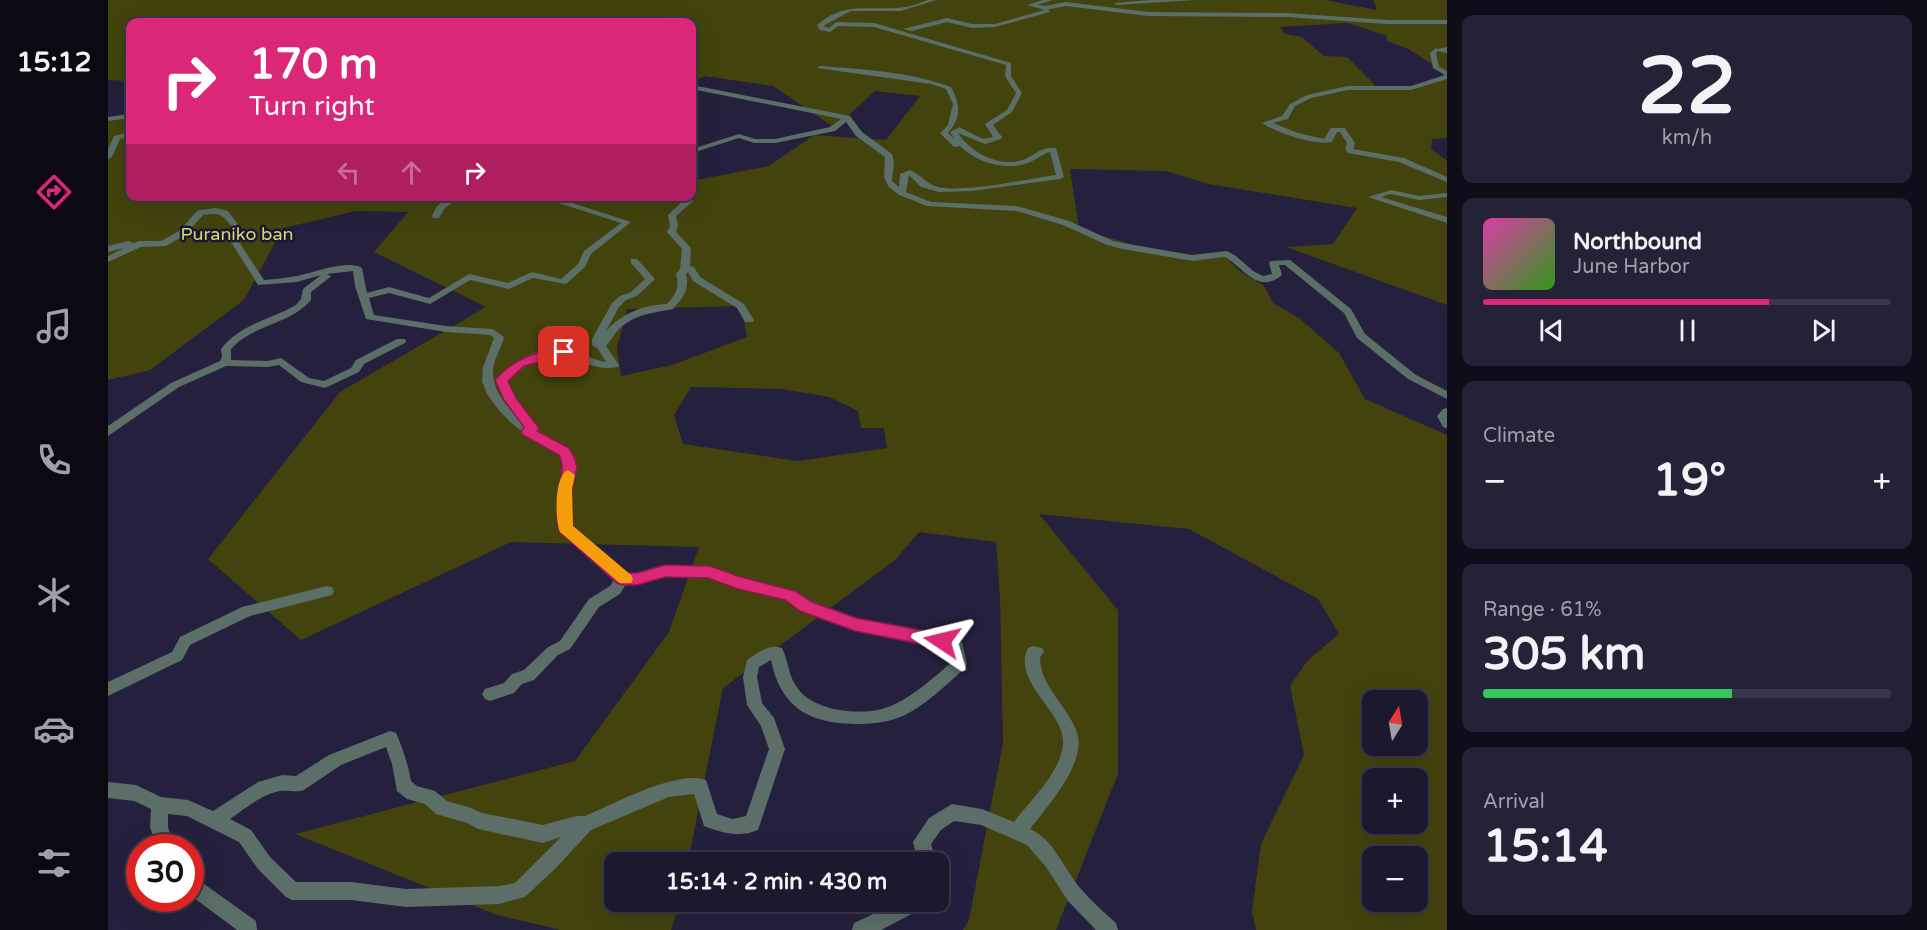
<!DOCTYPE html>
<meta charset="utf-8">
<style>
:root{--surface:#1c182e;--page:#252136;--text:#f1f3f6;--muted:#a0a0aa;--line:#3a374a;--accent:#db2777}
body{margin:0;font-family:"Varela Round",sans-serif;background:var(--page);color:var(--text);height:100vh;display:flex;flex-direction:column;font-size:22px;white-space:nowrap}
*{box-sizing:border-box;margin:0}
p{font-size:20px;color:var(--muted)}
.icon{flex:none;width:33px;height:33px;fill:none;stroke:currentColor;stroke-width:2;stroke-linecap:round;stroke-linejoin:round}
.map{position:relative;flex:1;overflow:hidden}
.panel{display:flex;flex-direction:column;gap:15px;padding:15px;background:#0f0d19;width:480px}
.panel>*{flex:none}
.top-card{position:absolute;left:18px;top:18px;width:570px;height:183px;border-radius:12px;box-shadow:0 6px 24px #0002,0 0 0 2px var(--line);background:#db2777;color:#fff;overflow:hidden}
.needle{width:39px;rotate:11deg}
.buttons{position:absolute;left:1254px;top:690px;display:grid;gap:12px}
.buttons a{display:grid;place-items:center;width:66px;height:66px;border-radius:12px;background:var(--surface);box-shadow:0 6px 24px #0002,0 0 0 2px var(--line);font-size:30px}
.speed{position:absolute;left:18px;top:834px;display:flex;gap:12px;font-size:30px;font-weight:700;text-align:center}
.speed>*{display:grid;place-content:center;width:78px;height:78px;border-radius:50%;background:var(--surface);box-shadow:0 6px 24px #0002,0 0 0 2px var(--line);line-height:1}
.speed .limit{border:9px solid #d22;background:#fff;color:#111}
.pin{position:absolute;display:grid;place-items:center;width:51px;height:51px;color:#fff;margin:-26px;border-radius:12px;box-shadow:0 3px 9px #0006}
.me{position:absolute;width:66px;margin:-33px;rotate:280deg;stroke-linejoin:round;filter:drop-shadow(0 0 4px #0008)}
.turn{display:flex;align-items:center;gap:21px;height:126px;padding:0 24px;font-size:27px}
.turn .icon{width:78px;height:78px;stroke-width:2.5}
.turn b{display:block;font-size:42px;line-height:51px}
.lanes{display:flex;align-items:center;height:57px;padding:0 24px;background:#0003;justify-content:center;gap:30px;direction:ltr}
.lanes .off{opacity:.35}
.big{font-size:45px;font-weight:800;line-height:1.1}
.panel .tile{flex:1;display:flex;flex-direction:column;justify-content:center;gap:9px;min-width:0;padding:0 21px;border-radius:12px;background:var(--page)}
.panel .dial{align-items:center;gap:0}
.dial b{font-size:78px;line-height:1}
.song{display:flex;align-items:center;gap:18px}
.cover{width:72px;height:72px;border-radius:9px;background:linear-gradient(135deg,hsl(320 70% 55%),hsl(110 70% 35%))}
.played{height:6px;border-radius:3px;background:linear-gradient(90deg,var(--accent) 70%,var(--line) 70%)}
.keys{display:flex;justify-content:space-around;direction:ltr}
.heat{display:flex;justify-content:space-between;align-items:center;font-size:33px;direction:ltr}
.charge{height:9px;border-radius:4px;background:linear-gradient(90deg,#34c759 61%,var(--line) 0)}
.trip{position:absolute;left:496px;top:852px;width:345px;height:60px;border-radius:12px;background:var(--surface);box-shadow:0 6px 24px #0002,0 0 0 2px var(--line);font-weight:800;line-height:60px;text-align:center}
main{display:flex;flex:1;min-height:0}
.tabs{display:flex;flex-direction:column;width:108px;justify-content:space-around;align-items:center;background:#0b0a12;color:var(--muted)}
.tabs .icon{width:42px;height:42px}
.tabs .current{color:var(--accent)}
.tabs b{font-size:27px;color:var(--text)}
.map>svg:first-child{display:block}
.green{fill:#42430d;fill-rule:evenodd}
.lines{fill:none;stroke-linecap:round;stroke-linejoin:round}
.minor{fill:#5b6e67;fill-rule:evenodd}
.tertiary{fill:#5b6e67;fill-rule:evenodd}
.route{fill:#db2777;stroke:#8e194d;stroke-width:1.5}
.slow{fill:#f59e0b}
.labels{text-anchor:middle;stroke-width:5;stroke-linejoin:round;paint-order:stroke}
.far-park-label{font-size:18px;fill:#d5d970;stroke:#1c1633}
</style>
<main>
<nav class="tabs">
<b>15:12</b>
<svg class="icon current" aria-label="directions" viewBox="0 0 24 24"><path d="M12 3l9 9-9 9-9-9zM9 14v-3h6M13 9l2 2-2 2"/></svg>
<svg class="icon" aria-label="music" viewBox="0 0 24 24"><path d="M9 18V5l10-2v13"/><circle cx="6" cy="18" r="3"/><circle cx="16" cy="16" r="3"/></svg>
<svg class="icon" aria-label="phone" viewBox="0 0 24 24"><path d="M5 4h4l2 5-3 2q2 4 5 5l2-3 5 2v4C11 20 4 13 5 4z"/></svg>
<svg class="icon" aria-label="climate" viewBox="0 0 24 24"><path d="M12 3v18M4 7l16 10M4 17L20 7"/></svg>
<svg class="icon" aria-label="car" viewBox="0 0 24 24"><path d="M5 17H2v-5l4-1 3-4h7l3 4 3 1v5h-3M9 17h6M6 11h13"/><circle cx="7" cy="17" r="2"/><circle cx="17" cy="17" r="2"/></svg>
<svg class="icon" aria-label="filters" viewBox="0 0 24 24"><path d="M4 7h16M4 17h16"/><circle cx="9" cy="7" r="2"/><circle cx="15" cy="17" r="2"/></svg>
</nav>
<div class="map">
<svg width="1339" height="930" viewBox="0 0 1339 930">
<rect width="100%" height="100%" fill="#25203d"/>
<path class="green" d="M 0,0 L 1217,0 L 1269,10 L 1265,0 L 1339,0 L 1339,73 L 1300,49 L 1279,41 L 1279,36 L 1240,23 L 1172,27 L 1177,34 L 1194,37 L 1216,56 L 1239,57 L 1269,87 L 1303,88 L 1339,77 L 1339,138 L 1324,139 L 1323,149 L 1339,161 L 1339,305 L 1178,247 L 1225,244 L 1249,208 L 1101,184 L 1058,171 L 962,169 L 971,229 L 1081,261 L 1117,257 L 1133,272 L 1156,286 L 1165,303 L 1191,318 L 1231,353 L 1257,399 L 1339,435 L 1339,930 L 1148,930 L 1144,911 L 1153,844 L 1196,755 L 1182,686 L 1200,660 L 1231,634 L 1210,599 L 1081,529 L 931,514 L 1010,610 L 1010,774 L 948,930 L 855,930 L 861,920 L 895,743 L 892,597 L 888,542 L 811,532 L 787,560 L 615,688 L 580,862 L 507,862 L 507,902 L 572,902 L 563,930 L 453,930 L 389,915 L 187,834 L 467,761 L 561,632 L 591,547 L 403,542 L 193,640 L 100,559 L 232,392 L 378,307 L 266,252 L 300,212 L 248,211 L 175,228 L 136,300 L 42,370 L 0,380 L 0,117 L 22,114 L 22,196 L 584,196 L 584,181 L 661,166 L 706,135 L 778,140 L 812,96 L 767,91 L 727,128 L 665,86 L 597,76 L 584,82 L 584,22 L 22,22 L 22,81 L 0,80 ZM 633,306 L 639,337 L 564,365 L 513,376 L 509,348 L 519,309 ZM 583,387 L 673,389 L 721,397 L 750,411 L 753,428 L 776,428 L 779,448 L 690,461 L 575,444 L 566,415 ZM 1264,700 L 1310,700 L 1310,746 L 1264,746 ZM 1264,778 L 1310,778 L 1310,824 L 1264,824 ZM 1264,856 L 1310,856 L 1310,902 L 1264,902 Z"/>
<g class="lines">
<path class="minor" d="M 820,0 L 828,0 L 793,11 L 743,11 L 715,26 L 721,28 L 728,22 L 766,23 L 903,63 L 903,76 L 914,93 L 904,112 L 885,125 L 894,137 L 893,139 L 877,144 L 850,133 C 863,153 893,169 917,159 C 928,154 934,146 948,148 L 956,177 L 952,179 L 864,191 L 831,192 L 813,187 L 801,175 L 798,192 L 823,202 L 909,206 L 961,221 L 1005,241 L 1015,243 L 1084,255 L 1119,251 L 1128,256 L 1145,271 L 1155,276 L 1164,274 L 1161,263 L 1163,261 L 1182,260 L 1243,309 L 1257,334 L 1308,375 L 1339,391 L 1339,399 L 1300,379 L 1249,338 L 1236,313 L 1177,265 L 1171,265 L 1174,275 C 1150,295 1136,268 1117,257 L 1084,261 L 1015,249 L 999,245 L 955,225 L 909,211 L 819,206 L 791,195 L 780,186 L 776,177 L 777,157 L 748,136 L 738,122 L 727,131 L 667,143 L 646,143 L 631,138 L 584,153 L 584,149 L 631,134 L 647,139 L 667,139 L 722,127 L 733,119 L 584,89 L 584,85 L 742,116 L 754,132 L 784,154 L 786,163 L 784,181 L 791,187 L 792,174 L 802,170 C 812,174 818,184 830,187 C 855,193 919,179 948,175 L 942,152 C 934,154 928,160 920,163 C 897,171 869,163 852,146 L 846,147 L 832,133 L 840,125 L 845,104 L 838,89 L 823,84 L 709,68 L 712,66 C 755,69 802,72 843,87 C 852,104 854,117 840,133 L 846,138 L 842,132 L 851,127 L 875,139 L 885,137 L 877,124 L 899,110 L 908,93 L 897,76 L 898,65 L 766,27 L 730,26 L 722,32 L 712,30 L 709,25 C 736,2 755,10 787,8 C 798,8 809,4 820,0 Z
M 935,0 L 945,0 L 929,5 L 937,6 L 958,2 L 1040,12 L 1179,13 L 1280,20 L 1339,20 L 1339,24 L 1280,24 L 1179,17 L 1040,16 L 958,6 L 937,10 L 919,5 Z
M 1043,0 L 1087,0 L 1009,5 L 1006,3 Z
M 940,9 L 942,12 L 887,27 L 864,28 L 839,22 L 804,31 L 795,29 L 839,18 L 864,24 L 887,24 Z
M 405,17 L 413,22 L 407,22 L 402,19 Z
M 1328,48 L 1331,50 L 1328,53 L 1331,67 L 1339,71 L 1339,79 L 1303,90 L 1240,90 L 1203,98 L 1187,106 L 1180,119 L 1165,123 L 1190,133 L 1216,139 L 1223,128 L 1237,128 L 1247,143 L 1245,149 L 1296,158 L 1339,177 L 1339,182 L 1291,162 L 1240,153 L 1237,149 L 1239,143 L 1232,132 L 1229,132 L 1224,142 C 1206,146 1169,133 1154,123 L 1174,116 L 1182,104 L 1199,95 L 1240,86 L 1303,86 L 1337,75 L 1325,68 L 1322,53 Z
M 22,114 L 22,118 L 0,121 L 0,117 Z
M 22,132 L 22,136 L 12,139 L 4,157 L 0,159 L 0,149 L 6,136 Z
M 1283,190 L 1311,196 L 1339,193 L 1339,197 L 1311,200 L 1283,194 L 1273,197 L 1339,217 L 1339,223 L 1260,197 Z
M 343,196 L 353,196 L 336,209 L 331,218 L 325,218 L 324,216 L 329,206 Z
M 429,196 L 443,196 L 523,222 L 483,254 L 477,267 L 458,284 L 425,278 L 401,289 L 362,280 L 322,304 L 281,293 L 261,298 L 266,315 L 338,326 L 385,329 L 396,337 C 394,347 388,355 386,364 C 382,383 392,399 405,412 L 396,400 L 388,380 C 403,362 433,344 458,349 C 472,352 484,360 498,362 L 490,349 L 484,345 L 484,339 L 504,303 L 512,296 L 523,292 L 537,279 L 523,263 L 523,259 L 529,259 L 547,279 L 529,296 L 518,300 L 511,307 L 498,331 C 514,313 536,305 559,304 C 568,294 572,287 568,274 L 572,269 L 574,249 L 559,232 L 562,226 L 560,215 L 579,197 L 585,197 L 585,201 L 568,216 L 570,226 L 568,232 L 583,248 L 582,266 L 586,267 L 592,277 L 636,304 L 646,320 L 645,322 L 637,322 L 629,308 L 585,281 L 580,272 L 578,274 C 582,289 575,298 565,309 C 545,313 526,314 510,330 C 505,335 503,341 498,346 L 511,365 L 510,367 C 497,370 484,366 472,361 C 441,349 423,360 399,381 L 407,399 L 430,428 L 428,430 L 460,448 L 469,467 L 463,489 L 464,526 L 517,574 L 529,574 L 557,566 L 601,567 L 632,578 L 687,591 L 703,603 L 748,619 L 854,642 L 859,664 L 857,668 C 838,685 818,705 795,716 C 779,723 762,724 745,724 C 700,723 672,706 663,660 L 651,667 L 649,677 L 654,703 L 666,718 L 677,749 L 650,830 C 631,838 615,833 596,826 L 586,794 L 561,797 L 483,830 L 448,868 L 417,897 L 391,904 L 298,907 L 243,900 L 184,900 L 178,897 L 150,869 L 131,842 L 79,816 L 60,814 L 60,827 L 67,848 L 49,848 L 42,827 L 43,809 L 26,801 L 0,798 L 0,782 L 28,785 L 53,797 L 80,800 L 105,811 L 150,782 L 174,775 L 188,776 L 221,755 L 282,731 L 288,733 C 295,749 300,764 303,781 L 309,786 L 327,791 L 339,801 L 363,808 L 374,813 L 435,825 L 468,816 L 477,816 C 505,804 570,769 598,780 L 609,814 L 624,819 L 638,816 L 661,749 L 653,726 L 639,705 L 635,677 L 639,660 C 649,653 662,643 674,648 C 681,662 680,677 691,690 C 709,713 760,717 785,705 C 807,695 826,677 844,662 L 842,651 L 747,631 L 693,611 L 678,600 L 630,588 L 600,577 L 557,576 L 529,584 L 518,584 L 512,594 L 491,607 L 462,649 L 450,655 L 426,680 L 414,684 L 406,693 L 382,701 L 377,699 L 374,694 L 377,689 L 396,683 L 404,674 L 416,670 L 440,647 L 452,641 L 481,599 L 502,586 L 506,580 L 452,528 L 451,489 L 457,467 L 451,454 L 417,434 L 401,421 L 390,409 L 379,394 L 374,381 L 375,367 L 386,338 L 382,335 L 338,332 L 258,319 L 247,286 L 245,271 L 219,274 L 223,276 L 221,278 L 203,292 L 203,300 C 182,325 145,324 123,349 L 123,360 L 160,361 L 173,358 L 201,378 L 216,381 L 243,368 L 248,360 L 289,339 L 297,339 L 298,341 L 297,343 L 256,364 L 251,372 L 217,388 L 193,382 L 171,365 L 160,367 L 118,366 L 71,387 L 0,436 L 0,426 L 63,383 L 112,361 L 114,357 L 113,349 C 132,324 162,320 188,305 L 193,299 L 195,289 L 213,275 L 189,282 L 150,285 L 123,242 L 124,227 C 113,213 112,213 95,215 L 77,235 L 58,246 L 33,247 L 0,262 L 0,256 L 16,248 L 0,252 L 0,246 L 21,241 L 25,243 L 31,241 L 53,241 L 71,231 L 89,211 L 92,210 L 108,208 L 120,211 L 132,227 L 131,242 L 156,280 C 167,279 178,278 189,276 C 204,273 241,259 254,268 L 259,293 L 281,287 L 321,298 L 361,274 L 400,283 L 424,272 L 453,279 L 470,264 L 476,251 L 513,223 ZM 278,747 L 284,764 L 289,791 L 299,799 L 317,804 L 328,814 L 359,823 L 370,829 L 435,843 L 453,837 L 407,883 L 391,886 L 298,889 L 243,882 L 188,882 L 162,857 L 143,830 L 122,819 C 137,809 154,794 172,791 C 181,790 188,793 196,790 L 233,765 Z
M 1339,408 L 1339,428 L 1335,427 L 1329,416 L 1335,409 Z
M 219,586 L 224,587 L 226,591 L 224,595 L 142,616 L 82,645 L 74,660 L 0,696 L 0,682 L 64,652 L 72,637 L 134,607 Z
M 925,646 L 934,648 L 936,652 L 932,657 C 932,675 942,689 952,703 C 959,713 967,724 970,736 C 976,766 939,807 922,829 C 947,840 956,870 974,890 C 984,902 996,912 1008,923 L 1010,930 L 988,930 L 960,901 L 938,867 L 919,845 L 873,825 L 846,821 L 833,830 L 823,844 L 828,862 L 810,862 L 805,842 L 821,818 L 844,804 L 874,809 L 906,822 C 923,799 952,774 955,744 C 958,713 903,682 920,648 Z
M 82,874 L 148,921 L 149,930 L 129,930 L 82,895 Z
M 791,902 L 818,902 L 815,908 L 773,930 L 744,930 L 746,923 Z"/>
<path class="tertiary" d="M 1339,47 L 1339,53 L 1325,50 Z"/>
</g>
<path class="route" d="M 456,348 L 461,352 L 460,355 L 416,366 L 400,381 L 408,398 L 431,428 L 429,431 L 461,448 L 467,459 L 469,467 L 464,489 L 465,526 L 518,573 L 529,573 L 557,565 L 602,566 L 633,577 L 687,591 L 704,602 L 748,618 L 834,634 L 840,636 L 843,641 L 840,646 L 834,648 L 747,631 L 692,611 L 677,600 L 630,589 L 600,578 L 557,577 L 529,585 L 514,585 L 509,583 L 452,532 C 441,509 461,472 451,455 L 415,435 L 413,432 L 416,427 L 396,400 L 387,380 C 404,359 429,351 456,348 Z"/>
<path class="slow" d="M 460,470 L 467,475 L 464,489 L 465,526 L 523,575 L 525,579 L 523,583 L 512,583 L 452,532 C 447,521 446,475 460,470 Z"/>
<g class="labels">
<g class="far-park-label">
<text x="129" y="240">Puraniko ban</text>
</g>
</g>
</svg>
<div class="buttons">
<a><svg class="needle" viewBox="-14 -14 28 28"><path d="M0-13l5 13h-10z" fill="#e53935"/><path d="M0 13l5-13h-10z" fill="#a0a0aa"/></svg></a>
<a>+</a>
<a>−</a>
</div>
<div class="speed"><div class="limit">30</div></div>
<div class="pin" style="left:456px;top:352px;background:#d93025"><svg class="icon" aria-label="arrive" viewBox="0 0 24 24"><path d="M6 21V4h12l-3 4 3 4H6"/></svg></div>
<svg class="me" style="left:834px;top:641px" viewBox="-20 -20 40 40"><path d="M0-17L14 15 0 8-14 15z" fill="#db2777" stroke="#fff" stroke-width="4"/></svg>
<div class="trip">15:14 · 2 min · 430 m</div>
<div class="top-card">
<div class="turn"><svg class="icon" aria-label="right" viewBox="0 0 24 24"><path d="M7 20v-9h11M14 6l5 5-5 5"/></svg><div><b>170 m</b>Turn right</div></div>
<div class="lanes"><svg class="icon off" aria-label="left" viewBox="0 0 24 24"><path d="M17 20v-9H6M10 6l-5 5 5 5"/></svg><svg class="icon off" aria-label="ahead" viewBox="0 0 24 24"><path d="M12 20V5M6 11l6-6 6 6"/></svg><svg class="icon" aria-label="right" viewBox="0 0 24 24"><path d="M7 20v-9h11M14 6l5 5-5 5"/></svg></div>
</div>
</div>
<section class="panel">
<div class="tile dial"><b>22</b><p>km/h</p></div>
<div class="tile">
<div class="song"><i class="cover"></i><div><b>Northbound</b><p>June Harbor</p></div></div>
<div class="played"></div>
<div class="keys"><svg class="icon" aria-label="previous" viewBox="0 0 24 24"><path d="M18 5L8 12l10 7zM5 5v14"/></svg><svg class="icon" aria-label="pause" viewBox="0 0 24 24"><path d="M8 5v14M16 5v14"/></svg><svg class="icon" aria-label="next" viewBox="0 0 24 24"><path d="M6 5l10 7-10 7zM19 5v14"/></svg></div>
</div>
<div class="tile"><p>Climate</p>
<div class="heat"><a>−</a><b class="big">19°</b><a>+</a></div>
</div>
<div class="tile"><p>Range · 61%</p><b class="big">305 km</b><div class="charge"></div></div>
<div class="tile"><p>Arrival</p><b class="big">15:14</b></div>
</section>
</main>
